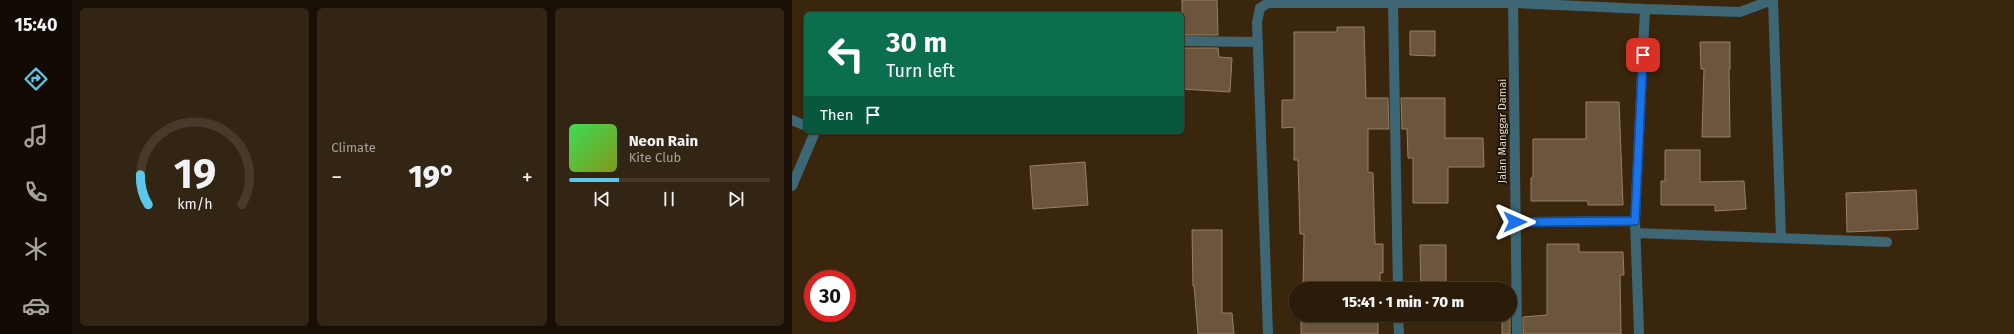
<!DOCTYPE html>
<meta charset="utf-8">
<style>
:root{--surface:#2b1c0a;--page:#332513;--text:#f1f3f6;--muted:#a6a19c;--line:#473a2b;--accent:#5cc7e8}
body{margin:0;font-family:"Fira Sans",sans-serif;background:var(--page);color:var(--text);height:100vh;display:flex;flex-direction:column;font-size:15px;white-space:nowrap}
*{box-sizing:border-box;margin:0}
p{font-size:13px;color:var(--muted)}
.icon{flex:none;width:22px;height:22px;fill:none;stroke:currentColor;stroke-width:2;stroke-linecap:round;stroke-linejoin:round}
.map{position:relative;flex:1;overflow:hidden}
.details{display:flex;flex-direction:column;gap:8px;padding:8px;background:#180f06;width:720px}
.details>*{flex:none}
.banner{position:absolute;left:12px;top:12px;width:380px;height:122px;border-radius:6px;box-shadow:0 1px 3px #0004,0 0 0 1px var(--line);background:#0b6e4f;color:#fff;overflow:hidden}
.speed{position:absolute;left:12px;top:270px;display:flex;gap:8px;font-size:20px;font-weight:700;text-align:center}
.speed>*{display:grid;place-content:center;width:52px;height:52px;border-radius:50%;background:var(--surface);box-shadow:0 1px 3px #0004,0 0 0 1px var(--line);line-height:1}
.speed .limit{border:6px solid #d22;background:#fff;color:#111}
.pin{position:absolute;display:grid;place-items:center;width:34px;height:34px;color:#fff;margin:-17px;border-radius:8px;box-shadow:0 2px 6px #0006}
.me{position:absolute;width:44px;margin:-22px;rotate:90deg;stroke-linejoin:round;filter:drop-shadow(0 0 3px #0008)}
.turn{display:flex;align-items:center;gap:14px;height:84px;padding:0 16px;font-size:18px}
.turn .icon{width:52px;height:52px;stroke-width:2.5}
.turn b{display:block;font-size:28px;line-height:34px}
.then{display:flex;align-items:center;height:38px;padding:0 16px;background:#0003;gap:8px;font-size:15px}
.big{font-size:30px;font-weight:800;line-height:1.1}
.details .tile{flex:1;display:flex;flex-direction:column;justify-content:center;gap:6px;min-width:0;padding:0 14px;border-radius:6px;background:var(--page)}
.details .dial{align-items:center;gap:0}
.dial svg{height:104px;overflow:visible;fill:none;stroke:var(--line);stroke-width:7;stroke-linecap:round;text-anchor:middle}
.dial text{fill:var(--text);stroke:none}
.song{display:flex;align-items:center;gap:12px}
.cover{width:48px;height:48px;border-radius:6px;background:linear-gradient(135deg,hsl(130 70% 55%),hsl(70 70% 35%))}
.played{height:4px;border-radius:2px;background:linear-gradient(90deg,var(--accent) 25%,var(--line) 25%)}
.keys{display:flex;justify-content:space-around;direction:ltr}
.heat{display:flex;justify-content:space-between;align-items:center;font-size:22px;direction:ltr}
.details .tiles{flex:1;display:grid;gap:8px;grid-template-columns:repeat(3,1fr)}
.trip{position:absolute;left:497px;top:282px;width:228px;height:40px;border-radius:20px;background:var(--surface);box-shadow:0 1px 3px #0004,0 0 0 1px var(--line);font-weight:800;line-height:40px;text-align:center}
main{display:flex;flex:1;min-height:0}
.tabs{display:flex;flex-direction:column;width:72px;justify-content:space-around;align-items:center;background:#110b04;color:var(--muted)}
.tabs .icon{width:28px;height:28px}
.tabs .selected{color:var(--accent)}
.tabs b{font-size:18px;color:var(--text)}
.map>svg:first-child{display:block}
.building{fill:#6b553c;stroke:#978065}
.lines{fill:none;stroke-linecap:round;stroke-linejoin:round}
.service{stroke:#3d6775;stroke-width:10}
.minor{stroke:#3d6775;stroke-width:10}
.route-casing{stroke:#114b97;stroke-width:10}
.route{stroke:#1a73e8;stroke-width:7}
.labels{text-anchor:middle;stroke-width:3.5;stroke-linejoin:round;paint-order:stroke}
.street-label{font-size:11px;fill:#e1d5c6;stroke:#1a1107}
</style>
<main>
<nav class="tabs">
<b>15:40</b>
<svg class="icon selected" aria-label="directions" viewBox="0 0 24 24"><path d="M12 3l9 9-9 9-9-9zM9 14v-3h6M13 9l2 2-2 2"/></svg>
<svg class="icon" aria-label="music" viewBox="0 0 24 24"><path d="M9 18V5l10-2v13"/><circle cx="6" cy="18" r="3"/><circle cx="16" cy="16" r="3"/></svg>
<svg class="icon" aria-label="phone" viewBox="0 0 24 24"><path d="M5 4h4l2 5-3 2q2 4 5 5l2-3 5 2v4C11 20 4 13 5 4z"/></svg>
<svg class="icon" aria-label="climate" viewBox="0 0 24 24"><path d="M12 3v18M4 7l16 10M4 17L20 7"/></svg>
<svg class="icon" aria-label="car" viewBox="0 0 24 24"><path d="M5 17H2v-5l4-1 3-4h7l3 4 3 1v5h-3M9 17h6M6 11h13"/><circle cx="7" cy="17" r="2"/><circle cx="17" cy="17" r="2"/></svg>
</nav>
<section class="details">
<div class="tiles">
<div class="tile dial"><svg viewBox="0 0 100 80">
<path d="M14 69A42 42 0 1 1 86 69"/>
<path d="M14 69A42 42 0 0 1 8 46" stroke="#5cc7e8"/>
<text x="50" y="56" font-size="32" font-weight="700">19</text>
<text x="50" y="72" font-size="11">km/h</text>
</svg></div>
<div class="tile"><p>Climate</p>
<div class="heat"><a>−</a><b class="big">19°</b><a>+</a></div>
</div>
<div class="tile">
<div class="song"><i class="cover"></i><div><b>Neon Rain</b><p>Kite Club</p></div></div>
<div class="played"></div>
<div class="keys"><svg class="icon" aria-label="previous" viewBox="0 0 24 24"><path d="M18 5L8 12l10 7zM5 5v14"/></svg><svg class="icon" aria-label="pause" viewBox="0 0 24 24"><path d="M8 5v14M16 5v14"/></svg><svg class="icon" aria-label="next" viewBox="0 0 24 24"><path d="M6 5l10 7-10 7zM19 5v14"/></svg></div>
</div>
</div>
</section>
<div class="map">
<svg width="1222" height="334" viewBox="0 0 1222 334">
<rect width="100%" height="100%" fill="#39260d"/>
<path class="building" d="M 390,0 L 425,0 L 426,35 L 390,35 Z
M 545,27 L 572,27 L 574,98 L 596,98 L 597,129 L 576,129 L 576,172 L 581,173 L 583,244 L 591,244 L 591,273 L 588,273 L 588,289 L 511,289 L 512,234 L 508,234 L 506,160 L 502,160 L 502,127 L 490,128 L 490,100 L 502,100 L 502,32 L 545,32 Z
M 618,31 L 643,31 L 643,56 L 618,55 Z
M 908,42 L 938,42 L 938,69 L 937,69 L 938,137 L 910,137 L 912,69 L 909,69 Z
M 390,48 L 426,48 L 427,57 L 440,58 L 438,92 L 390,89 Z
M 609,98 L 653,98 L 653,138 L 691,138 L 692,167 L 656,167 L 656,203 L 621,203 L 621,158 L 616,158 L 615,129 L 610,129 Z
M 794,102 L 827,102 L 831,205 L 796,205 L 796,201 L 739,201 L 739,178 L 741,177 L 741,139 L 794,139 Z
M 873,150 L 908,150 L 908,182 L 952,181 L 954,209 L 923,211 L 923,205 L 869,205 L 869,181 L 873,181 Z
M 293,162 L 296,205 L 241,209 L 238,166 Z
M 1124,190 L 1126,229 L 1055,232 L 1054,193 Z
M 400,230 L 430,230 L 430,313 L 440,313 L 442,334 L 406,334 L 402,286 L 401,286 Z
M 755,244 L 787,244 L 787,252 L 831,252 L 832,275 L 828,275 L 829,334 L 731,334 L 731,317 L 755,315 Z
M 628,245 L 654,245 L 654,289 L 629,289 Z
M 509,315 L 586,315 L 586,334 L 509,334 Z
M 718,317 L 718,334 L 710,334 L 710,318 Z"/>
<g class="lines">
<path class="service" d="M 0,186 L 23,132"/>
<path class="minor" d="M 721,0 L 725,334
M 981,0 L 989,238
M 601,4 L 606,289
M 390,41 L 466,42
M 0,120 L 14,126
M 723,222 L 843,221
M 844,233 L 1095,242
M 606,315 L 607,334
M 476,334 L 465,22 L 468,8 L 476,3 L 721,3 L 853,9 L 948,12 L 980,0
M 847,334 L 843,221 L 853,9"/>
</g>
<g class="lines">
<g class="route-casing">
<path id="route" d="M 723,222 L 843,221 L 851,55"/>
</g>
<use href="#route" class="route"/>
</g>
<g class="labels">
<g class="street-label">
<text transform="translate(710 131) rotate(-90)" y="4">Jalan Manggar Damai</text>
</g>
</g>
</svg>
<div class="speed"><div class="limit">30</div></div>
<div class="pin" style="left:851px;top:55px;background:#d93025"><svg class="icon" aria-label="arrive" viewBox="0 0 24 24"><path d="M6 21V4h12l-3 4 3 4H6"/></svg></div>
<svg class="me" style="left:723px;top:222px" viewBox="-20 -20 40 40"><path d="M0-17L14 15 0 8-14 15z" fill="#1a73e8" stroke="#fff" stroke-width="4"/></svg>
<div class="trip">15:41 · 1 min · 70 m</div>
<div class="banner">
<div class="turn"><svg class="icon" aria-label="left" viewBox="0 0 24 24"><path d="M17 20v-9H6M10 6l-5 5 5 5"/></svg><div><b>30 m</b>Turn left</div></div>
<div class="then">Then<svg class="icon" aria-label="arrive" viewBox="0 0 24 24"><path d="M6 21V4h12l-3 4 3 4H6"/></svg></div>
</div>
</div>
</main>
